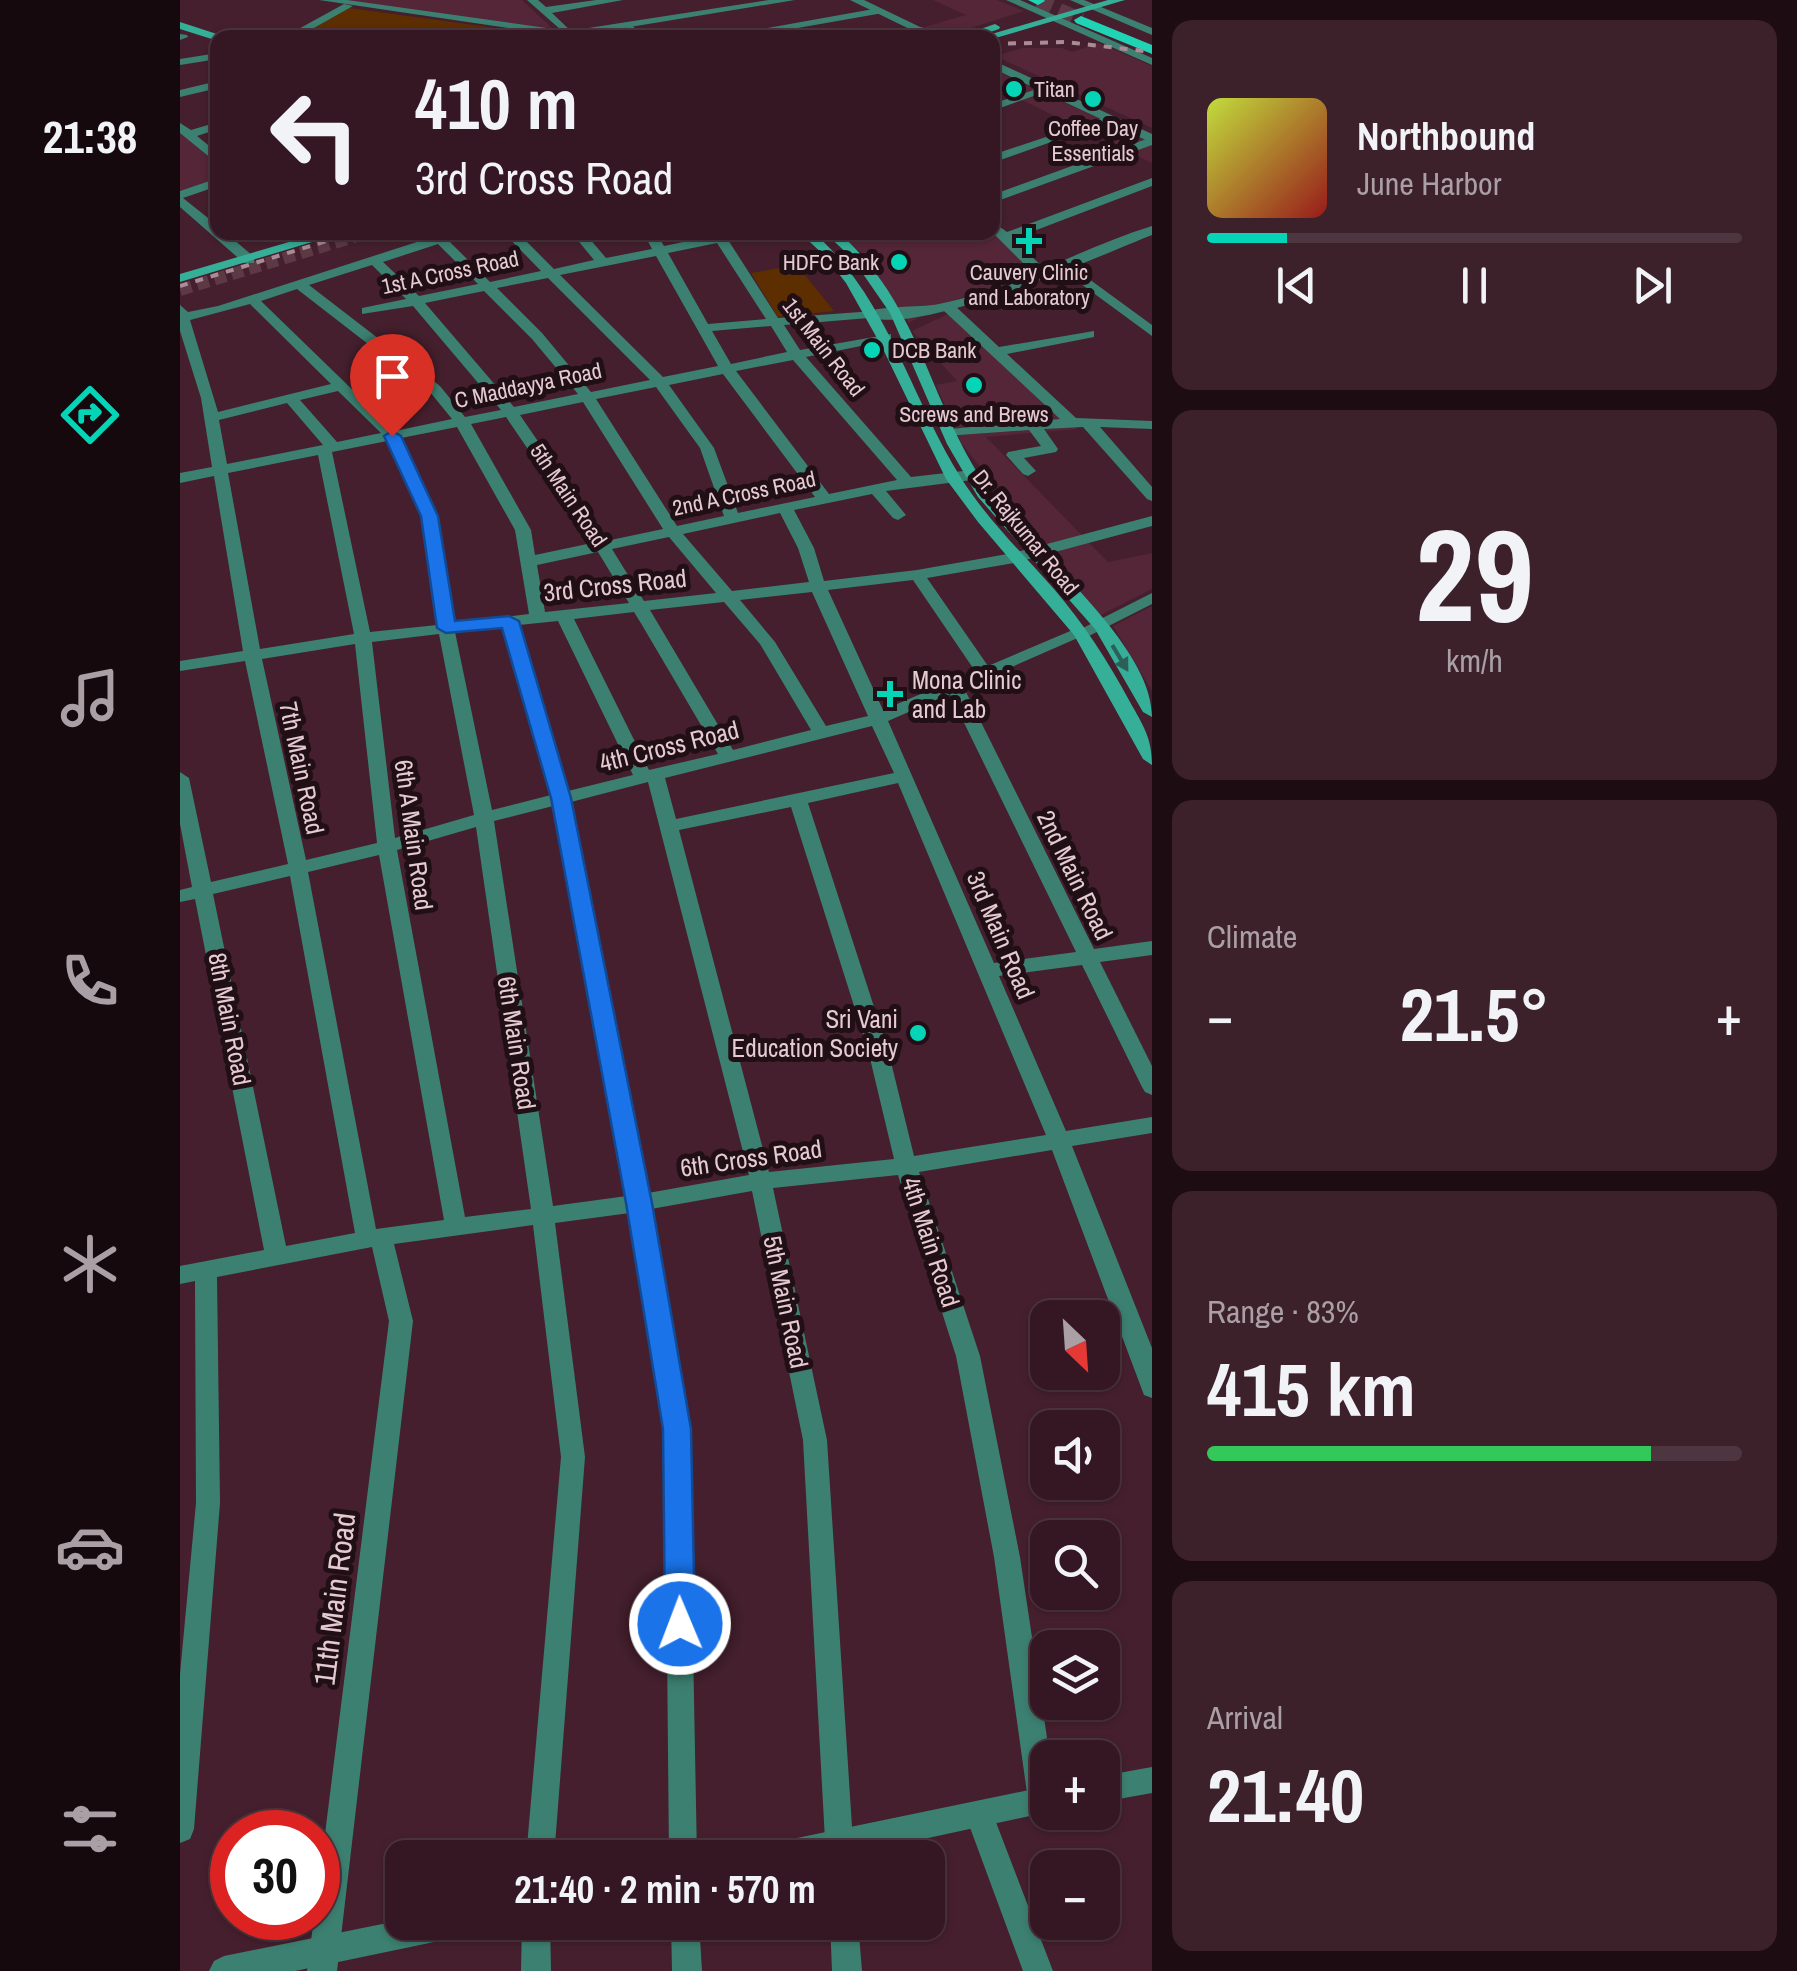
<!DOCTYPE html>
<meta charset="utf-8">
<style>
:root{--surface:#341722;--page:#3c202a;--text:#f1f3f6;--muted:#a99fa5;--line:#4e3640;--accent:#05d5b6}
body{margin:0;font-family:"Archivo Narrow",sans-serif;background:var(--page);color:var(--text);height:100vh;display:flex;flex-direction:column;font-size:38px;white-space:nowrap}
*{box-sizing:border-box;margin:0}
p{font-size:32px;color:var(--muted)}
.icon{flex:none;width:55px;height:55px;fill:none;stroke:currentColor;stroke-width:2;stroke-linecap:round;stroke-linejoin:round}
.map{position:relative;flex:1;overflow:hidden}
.side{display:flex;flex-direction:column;gap:20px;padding:20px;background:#1d0d13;width:645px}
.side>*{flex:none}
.guide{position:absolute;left:30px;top:30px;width:790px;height:210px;border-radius:20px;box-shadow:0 2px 8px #0004,0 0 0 2px var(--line);background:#341722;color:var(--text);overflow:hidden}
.needle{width:65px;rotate:155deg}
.tools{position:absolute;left:850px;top:1300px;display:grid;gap:20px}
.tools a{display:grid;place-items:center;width:90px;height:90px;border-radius:20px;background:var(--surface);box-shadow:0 2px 8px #0004,0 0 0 2px var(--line);font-size:50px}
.speed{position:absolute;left:30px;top:1810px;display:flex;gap:20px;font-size:50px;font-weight:700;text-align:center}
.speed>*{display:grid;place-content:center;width:130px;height:130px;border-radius:50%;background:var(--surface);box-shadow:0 2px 8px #0004,0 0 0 2px var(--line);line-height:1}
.speed .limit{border:15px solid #d22;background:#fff;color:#111}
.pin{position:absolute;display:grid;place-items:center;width:85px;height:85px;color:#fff;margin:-102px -42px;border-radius:50% 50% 50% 0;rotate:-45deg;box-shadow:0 0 10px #0007}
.pin .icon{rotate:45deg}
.me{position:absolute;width:110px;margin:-55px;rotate:359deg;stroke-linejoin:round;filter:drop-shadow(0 0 8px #0008)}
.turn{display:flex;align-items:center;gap:35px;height:210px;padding:0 40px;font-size:45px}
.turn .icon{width:130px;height:130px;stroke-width:2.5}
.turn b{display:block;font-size:70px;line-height:85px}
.big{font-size:75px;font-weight:700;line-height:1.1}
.side .card{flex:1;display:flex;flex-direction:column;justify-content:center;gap:15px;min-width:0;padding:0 35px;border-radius:20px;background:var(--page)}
.side .dial{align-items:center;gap:0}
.dial b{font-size:130px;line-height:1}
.song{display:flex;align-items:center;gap:30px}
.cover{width:120px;height:120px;border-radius:15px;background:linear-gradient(135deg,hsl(70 70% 55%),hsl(0 70% 35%))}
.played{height:10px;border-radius:5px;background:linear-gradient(90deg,var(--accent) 15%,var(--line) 15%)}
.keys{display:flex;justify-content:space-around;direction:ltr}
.heat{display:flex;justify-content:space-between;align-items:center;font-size:55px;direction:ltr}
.charge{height:15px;border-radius:8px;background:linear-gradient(90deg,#34c759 83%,var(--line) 0)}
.trip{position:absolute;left:205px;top:1840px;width:560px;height:100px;border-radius:20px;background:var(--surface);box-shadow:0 2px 8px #0004,0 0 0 2px var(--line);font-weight:700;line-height:100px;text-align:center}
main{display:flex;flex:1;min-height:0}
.tabs{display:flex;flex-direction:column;width:180px;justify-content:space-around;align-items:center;background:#15090e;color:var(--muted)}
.tabs .icon{width:70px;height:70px}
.tabs .selected{color:var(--accent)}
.tabs b{font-size:45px;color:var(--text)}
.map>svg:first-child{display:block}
.built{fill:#542638}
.green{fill:#5d2e00}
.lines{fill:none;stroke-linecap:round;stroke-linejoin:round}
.secondary-tunnel{stroke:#5d3946;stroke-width:12;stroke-dasharray:12 6;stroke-linecap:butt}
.primary-tunnel{stroke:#5d3946;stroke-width:15;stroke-dasharray:15 8;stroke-linecap:butt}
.minor{fill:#3c8071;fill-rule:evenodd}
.tertiary{fill:#3c8071;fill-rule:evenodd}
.secondary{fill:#35af98;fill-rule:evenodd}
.primary{fill:#21d3b5;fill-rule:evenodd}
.rail{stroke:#aa8b96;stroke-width:4;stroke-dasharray:8 8;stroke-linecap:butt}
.oneway{fill:#2b5f57}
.route{fill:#1a73e8;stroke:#114b97;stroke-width:2.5}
.poi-dot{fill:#05d5b6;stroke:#210f16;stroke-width:4}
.labels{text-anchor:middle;stroke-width:10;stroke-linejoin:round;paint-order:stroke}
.far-poi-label{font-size:22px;fill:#e5cad2;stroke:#210f16}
.far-street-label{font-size:22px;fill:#e5cad2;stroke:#210f16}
.street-label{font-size:25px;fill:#e5cad2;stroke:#210f16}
.poi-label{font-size:25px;fill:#e5cad2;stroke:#210f16;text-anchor:start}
.near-street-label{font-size:30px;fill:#e5cad2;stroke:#210f16}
</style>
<main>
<nav class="tabs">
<b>21:38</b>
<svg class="icon selected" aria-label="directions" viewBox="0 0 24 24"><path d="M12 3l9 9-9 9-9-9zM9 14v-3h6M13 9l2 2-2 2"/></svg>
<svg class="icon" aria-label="music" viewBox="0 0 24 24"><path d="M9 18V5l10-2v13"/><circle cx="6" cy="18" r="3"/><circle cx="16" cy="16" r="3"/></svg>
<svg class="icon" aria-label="phone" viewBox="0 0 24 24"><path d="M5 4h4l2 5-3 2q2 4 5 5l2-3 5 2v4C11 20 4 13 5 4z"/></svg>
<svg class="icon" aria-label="climate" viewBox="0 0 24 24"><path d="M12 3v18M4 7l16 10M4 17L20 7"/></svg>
<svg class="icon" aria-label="car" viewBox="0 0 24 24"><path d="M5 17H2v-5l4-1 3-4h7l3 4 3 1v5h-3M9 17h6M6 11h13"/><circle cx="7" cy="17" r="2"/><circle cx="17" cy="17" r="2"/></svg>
<svg class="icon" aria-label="filters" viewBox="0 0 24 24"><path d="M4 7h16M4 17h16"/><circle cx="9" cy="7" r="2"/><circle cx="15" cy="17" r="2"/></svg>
</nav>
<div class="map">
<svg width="972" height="1971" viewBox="0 0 972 1971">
<rect width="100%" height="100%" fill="#451f2d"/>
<path class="built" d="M 155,0 L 342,0 L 372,28 L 170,3 Z
M 753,0 L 817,0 L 844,11 L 763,37 L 706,38 L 786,15 Z
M 919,43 L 972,66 L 972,128 L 815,56 L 842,48 L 882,48 L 892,52 Z
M 812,69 L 972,143 L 972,163 L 813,86 Z
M 0,130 L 37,165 L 37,178 L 0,191 Z
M 813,232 L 855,272 L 756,307 L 729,323 L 682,253 L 653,233 Z
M 768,314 L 897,429 L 806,437 L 928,562 L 972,553 L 972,589 L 919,616 L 781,443 L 756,385 L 777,381 L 732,331 Z
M 972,606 L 972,691 L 933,626 Z"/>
<path class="green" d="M 169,8 L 382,37 L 114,38 Z
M 617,265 L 654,311 L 598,317 L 571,273 Z"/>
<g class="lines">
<path class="secondary-tunnel" d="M 0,290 L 190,232"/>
<path class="primary-tunnel" d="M 858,1 L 901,20"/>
<path class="minor" d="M 347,0 L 358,0 L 366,7 L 416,0 L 443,0 L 372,13 L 394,34 L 389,37 Z
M 164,4 L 173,6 L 116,38 L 102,38 Z
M 699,8 L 704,11 L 703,13 L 560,38 L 532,38 Z
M 448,22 L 466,38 L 454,38 L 443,25 Z
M 740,27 L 744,28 L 744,32 L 718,38 L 693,38 Z
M 0,34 L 7,35 L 8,37 L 0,40 Z
M 38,53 L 38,59 L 0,65 L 0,59 Z
M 38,81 L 38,88 L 0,97 L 0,90 Z
M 863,87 L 873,89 L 812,111 L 812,104 Z
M 926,117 L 936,119 L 812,163 L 812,155 Z
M 38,122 L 38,129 L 17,136 L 38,153 L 38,164 L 0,133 L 0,123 L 11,130 Z
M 972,137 L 972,145 L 812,203 L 812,195 Z
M 38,178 L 38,186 L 3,198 L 38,226 L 38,232 L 45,232 L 74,257 L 74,263 L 64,263 L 0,207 L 0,191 Z
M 972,178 L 972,186 L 833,239 L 866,270 L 866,276 L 856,276 L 812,232 L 812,221 L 827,232 Z
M 268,232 L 289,232 L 269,241 L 310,282 L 361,271 L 323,232 L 337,232 L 374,269 L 414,260 L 391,232 L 404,232 L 426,258 L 472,249 L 463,232 L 476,232 L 484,246 L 532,236 L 530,232 L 543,232 L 598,318 L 694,311 L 694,317 L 689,318 L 604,325 L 620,350 L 711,334 L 711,340 L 626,357 L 731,477 L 792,470 L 800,475 L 792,480 L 706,491 L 726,515 L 718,520 L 713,518 L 692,494 L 614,510 L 634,548 L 644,581 L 737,570 L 833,553 L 972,516 L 972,526 L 834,563 L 747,578 L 808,666 L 895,629 L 907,629 L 909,633 L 784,688 L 914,949 L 972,941 L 972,955 L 920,962 L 972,1066 L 972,1095 L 965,1092 L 962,1087 L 902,965 L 819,976 L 886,1131 L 972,1117 L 972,1133 L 892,1146 L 972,1348 L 972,1398 L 964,1395 L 872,1150 L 739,1172 L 800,1356 L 840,1557 L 870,1758 L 868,1811 L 862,1813 L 852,1809 L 848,1800 L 814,1557 L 776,1356 L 718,1175 L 593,1188 L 647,1440 L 674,1858 L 646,1858 L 623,1440 L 572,1191 L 471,1209 L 509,1429 L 517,1858 L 489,1858 L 485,1429 L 450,1213 L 375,1223 L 405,1457 L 374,1858 L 346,1858 L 381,1457 L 353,1225 L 214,1244 L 233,1321 L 157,1971 L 127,1971 L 134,1918 L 138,1918 L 138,1890 L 209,1321 L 192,1247 L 37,1277 L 40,1503 L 14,1829 L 10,1839 L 0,1843 L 0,1674 L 16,1503 L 15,1281 L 0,1284 L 0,1266 L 84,1250 L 15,899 L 0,902 L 0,890 L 12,887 L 0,824 L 0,772 L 9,778 L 31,882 L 108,864 L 65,661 L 0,671 L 0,661 L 63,651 L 34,476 L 0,483 L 0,473 L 32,467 L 21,398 L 0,331 L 0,305 L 8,312 L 38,306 ZM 537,243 L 586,319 L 528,324 L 488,253 ZM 258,244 L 298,284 L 239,296 L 203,262 ZM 476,256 L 538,366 L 483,377 L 380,275 ZM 192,265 L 226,299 L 182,308 L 182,314 L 233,306 L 321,410 L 285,417 L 260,386 L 129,285 ZM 368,278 L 470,380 L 411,392 L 362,333 L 317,288 ZM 117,289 L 250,392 L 272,419 L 215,431 L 81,301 ZM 304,291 L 352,339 L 398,394 L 334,407 L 245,303 ZM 70,304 L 151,384 L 38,412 L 10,320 ZM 591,326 L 607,352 L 551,364 L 532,331 ZM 613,360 L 717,480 L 649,494 L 556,371 ZM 543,374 L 635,497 L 558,513 L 534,448 L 489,385 ZM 476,387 L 520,448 L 544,516 L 497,526 L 416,399 ZM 158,391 L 201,433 L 157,442 L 120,400 ZM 403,402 L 483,529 L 426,541 L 340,415 ZM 107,403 L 143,445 L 47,464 L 39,420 ZM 326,417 L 412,543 L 355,555 L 351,530 L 291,424 ZM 277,427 L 335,530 L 349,614 L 274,623 L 258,516 L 221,438 ZM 207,441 L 242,516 L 257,625 L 190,632 L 152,452 ZM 138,455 L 174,634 L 80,649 L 48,473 ZM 600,513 L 618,548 L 629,582 L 552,591 L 503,534 ZM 489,537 L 536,593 L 464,601 L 432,549 ZM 418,552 L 449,603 L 365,612 L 357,565 ZM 733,580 L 795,671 L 703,710 L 648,590 ZM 632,592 L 688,716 L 646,726 L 595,642 L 560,600 ZM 544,602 L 580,644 L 631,730 L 553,750 L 470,610 ZM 454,612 L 462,625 L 538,754 L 469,770 L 394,619 ZM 378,621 L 453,775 L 388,791 L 339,625 ZM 322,627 L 371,795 L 312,810 L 275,632 ZM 259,634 L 294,815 L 215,838 L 192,642 ZM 175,644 L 197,843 L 126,860 L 82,659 ZM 770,694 L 896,952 L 814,963 L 708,721 ZM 692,726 L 714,773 L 496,819 L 485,778 ZM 468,782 L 569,1175 L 468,1193 L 391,802 ZM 718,783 L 866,1135 L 734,1156 L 708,1050 L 628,803 ZM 373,806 L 447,1196 L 373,1206 L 314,821 ZM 611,807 L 688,1050 L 714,1159 L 589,1172 L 499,830 ZM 296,827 L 351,1209 L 285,1217 L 217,850 ZM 199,855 L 264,1220 L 196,1229 L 128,872 ZM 110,876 L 175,1233 L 106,1246 L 33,894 Z
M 883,260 L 972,325 L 972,336 L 878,267 L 878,261 Z
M 763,304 L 773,304 L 819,347 L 914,331 L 914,337 L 827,354 L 896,418 L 972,421 L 972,429 L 920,427 L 972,487 L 972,501 L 967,499 L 903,427 L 864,429 L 878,449 L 876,452 L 844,458 L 856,471 L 848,476 L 843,474 L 826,455 L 828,452 L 861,446 L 849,430 L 765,436 L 763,433 L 770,429 L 880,419 L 763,310 Z
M 799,1801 L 809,1804 L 873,1971 L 843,1971 L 785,1814 L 789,1804 Z
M 342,1922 L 370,1922 L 371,1971 L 341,1971 Z
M 491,1922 L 519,1922 L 522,1971 L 492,1971 Z
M 650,1922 L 678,1922 L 682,1971 L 652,1971 Z"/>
<path class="tertiary" d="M 139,0 L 167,0 L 389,31 L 589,0 L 615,0 L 389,37 Z
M 670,0 L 684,0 L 763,38 L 748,38 Z
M 826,0 L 840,0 L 972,58 L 972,65 Z
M 890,0 L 904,0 L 972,28 L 972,35 Z
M 812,60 L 972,134 L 972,143 L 812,68 Z
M 972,226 L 972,235 C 921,255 727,343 682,314 C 696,305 739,308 759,304 C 834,289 900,248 972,226 Z
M 972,593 L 972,604 L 907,637 L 895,637 L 893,633 Z
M 972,1767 L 972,1793 L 922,1802 L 922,1776 Z
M 868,1786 L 868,1812 L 656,1858 L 574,1858 L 578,1848 L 588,1844 Z
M 222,1920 L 222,1922 L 297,1922 L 293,1932 L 283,1936 L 115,1971 L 29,1971 L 34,1961 L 44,1956 Z"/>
<path class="secondary" d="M 928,0 L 945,0 L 812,39 L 798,38 Z
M 0,22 L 43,36 L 44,38 L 38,38 L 38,41 L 0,29 Z
M 815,24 L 820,27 L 819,29 L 793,38 L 775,38 Z
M 143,232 L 165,232 L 0,282 L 0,274 Z
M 619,232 L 633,232 C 708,298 730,396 781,478 C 807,519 842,553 874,589 C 904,624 928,661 950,702 C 963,725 972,738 972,765 L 963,759 L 894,635 L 798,522 L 766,479 L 702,347 L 666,283 L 645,256 Z
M 644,232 L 658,232 C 743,307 749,407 811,493 C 853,552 972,643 972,717 L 963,712 L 915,629 L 798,497 L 767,444 L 710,313 L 672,258 Z"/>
<path class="primary" d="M 848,0 L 864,0 L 865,1 L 858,5 Z
M 901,16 L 972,45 L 972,54 L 896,23 L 894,20 Z"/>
<path class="rail" d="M 812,44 L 886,42 L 972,52
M 0,286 L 176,232"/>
</g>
<defs><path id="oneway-solid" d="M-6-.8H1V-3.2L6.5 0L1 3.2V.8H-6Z" transform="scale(2.5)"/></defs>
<use class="oneway" href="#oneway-solid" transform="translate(940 658) rotate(59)"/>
<path class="route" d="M 212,431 L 221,436 L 258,516 L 275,621 L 329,616 L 339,621 L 391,798 L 472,1203 L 511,1429 L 515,1624 L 510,1633 L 500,1637 L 489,1633 L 485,1624 L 483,1429 L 446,1203 L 371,798 L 322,628 L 266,633 L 257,628 L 241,516 L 204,436 Z"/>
<g class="poi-dot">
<circle cx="834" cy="89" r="10"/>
<circle cx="913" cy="99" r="10"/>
<path d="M844 226h10v10h10v10h-10v10h-10v-10h-10v-10h10z"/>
<circle cx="719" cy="262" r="10"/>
<circle cx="692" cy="350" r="10"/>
<circle cx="794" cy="385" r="10"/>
<path d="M705 679h10v10h10v10h-10v10h-10v-10h-10v-10h10z"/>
<circle cx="738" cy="1033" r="10"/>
</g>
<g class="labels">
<g class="far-poi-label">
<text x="854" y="97" text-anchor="start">Titan</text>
<text x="913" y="136">Coffee Day<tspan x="913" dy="25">Essentials</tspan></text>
<text x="699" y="270" text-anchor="end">HDFC Bank</text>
<text x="849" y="280">Cauvery Clinic<tspan x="849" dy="25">and Laboratory</tspan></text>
<text x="712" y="358" text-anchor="start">DCB Bank</text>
<text x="794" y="422">Screws and Brews</text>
</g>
<g class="far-street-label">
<text transform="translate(270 272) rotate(-12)" y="8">1st A Cross Road</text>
<text transform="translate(644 347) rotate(52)" y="8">1st Main Road</text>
<text transform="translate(348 385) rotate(-12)" y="8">C Maddayya Road</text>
<text transform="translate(564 493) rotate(-12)" y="8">2nd A Cross Road</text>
<text transform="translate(389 495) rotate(56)" y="8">5th Main Road</text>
<text transform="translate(846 532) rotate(51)" y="8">Dr. Rajkumar Road</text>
</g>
<g class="street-label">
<text transform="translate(435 585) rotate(-6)" y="9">3rd Cross Road</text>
<text transform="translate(489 746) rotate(-14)" y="9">4th Cross Road</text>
<text transform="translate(122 768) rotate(78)" y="9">7th Main Road</text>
<text transform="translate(234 835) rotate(82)" y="9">6th A Main Road</text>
<text transform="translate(895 875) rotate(64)" y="9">2nd Main Road</text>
<text transform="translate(821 935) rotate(67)" y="9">3rd Main Road</text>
<text transform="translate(50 1019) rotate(79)" y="9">8th Main Road</text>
<text transform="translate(337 1043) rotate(81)" y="9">6th Main Road</text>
<text transform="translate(571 1158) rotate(-8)" y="9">6th Cross Road</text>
<text transform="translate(751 1242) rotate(72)" y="9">4th Main Road</text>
<text transform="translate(606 1302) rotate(78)" y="9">5th Main Road</text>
</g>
<g class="poi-label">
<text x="732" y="689">Mona Clinic<tspan x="732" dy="29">and Lab</tspan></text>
<text x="718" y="1028" text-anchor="end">Sri Vani<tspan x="718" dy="29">Education Society</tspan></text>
</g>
<g class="near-street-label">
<text transform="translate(155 1599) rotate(-83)" y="10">11th Main Road</text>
</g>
</g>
</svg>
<div class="tools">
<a><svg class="needle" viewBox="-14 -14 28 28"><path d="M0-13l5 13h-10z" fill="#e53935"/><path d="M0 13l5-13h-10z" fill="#a99fa5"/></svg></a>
<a><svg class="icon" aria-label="sound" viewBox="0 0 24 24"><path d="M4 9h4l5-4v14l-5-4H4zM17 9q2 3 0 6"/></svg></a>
<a><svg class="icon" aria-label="search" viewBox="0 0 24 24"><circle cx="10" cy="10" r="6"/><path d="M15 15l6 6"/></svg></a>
<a><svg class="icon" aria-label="layers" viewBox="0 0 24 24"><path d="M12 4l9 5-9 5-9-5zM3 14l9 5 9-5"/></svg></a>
<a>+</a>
<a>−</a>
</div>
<div class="speed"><div class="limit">30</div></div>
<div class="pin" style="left:212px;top:436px;background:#d93025"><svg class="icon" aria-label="arrive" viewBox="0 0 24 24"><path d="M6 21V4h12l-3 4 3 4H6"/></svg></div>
<svg class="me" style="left:500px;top:1624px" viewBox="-20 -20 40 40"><circle r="17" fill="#1a73e8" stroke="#fff" stroke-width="3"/><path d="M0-11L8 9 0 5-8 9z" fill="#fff"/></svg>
<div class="trip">21:40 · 2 min · 570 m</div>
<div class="guide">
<div class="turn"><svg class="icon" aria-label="left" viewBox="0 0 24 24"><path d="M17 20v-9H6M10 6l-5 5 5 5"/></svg><div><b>410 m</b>3rd Cross Road</div></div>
</div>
</div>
<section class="side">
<div class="card">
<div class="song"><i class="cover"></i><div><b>Northbound</b><p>June Harbor</p></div></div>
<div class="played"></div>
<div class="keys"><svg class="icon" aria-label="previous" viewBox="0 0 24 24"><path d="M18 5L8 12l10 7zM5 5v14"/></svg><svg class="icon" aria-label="pause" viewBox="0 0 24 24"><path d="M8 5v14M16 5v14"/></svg><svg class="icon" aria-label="next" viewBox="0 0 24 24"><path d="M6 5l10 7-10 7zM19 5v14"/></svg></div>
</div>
<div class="card dial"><b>29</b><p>km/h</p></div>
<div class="card"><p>Climate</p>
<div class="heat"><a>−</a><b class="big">21.5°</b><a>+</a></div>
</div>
<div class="card"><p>Range · 83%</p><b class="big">415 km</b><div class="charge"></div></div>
<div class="card"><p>Arrival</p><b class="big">21:40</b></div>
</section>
</main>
